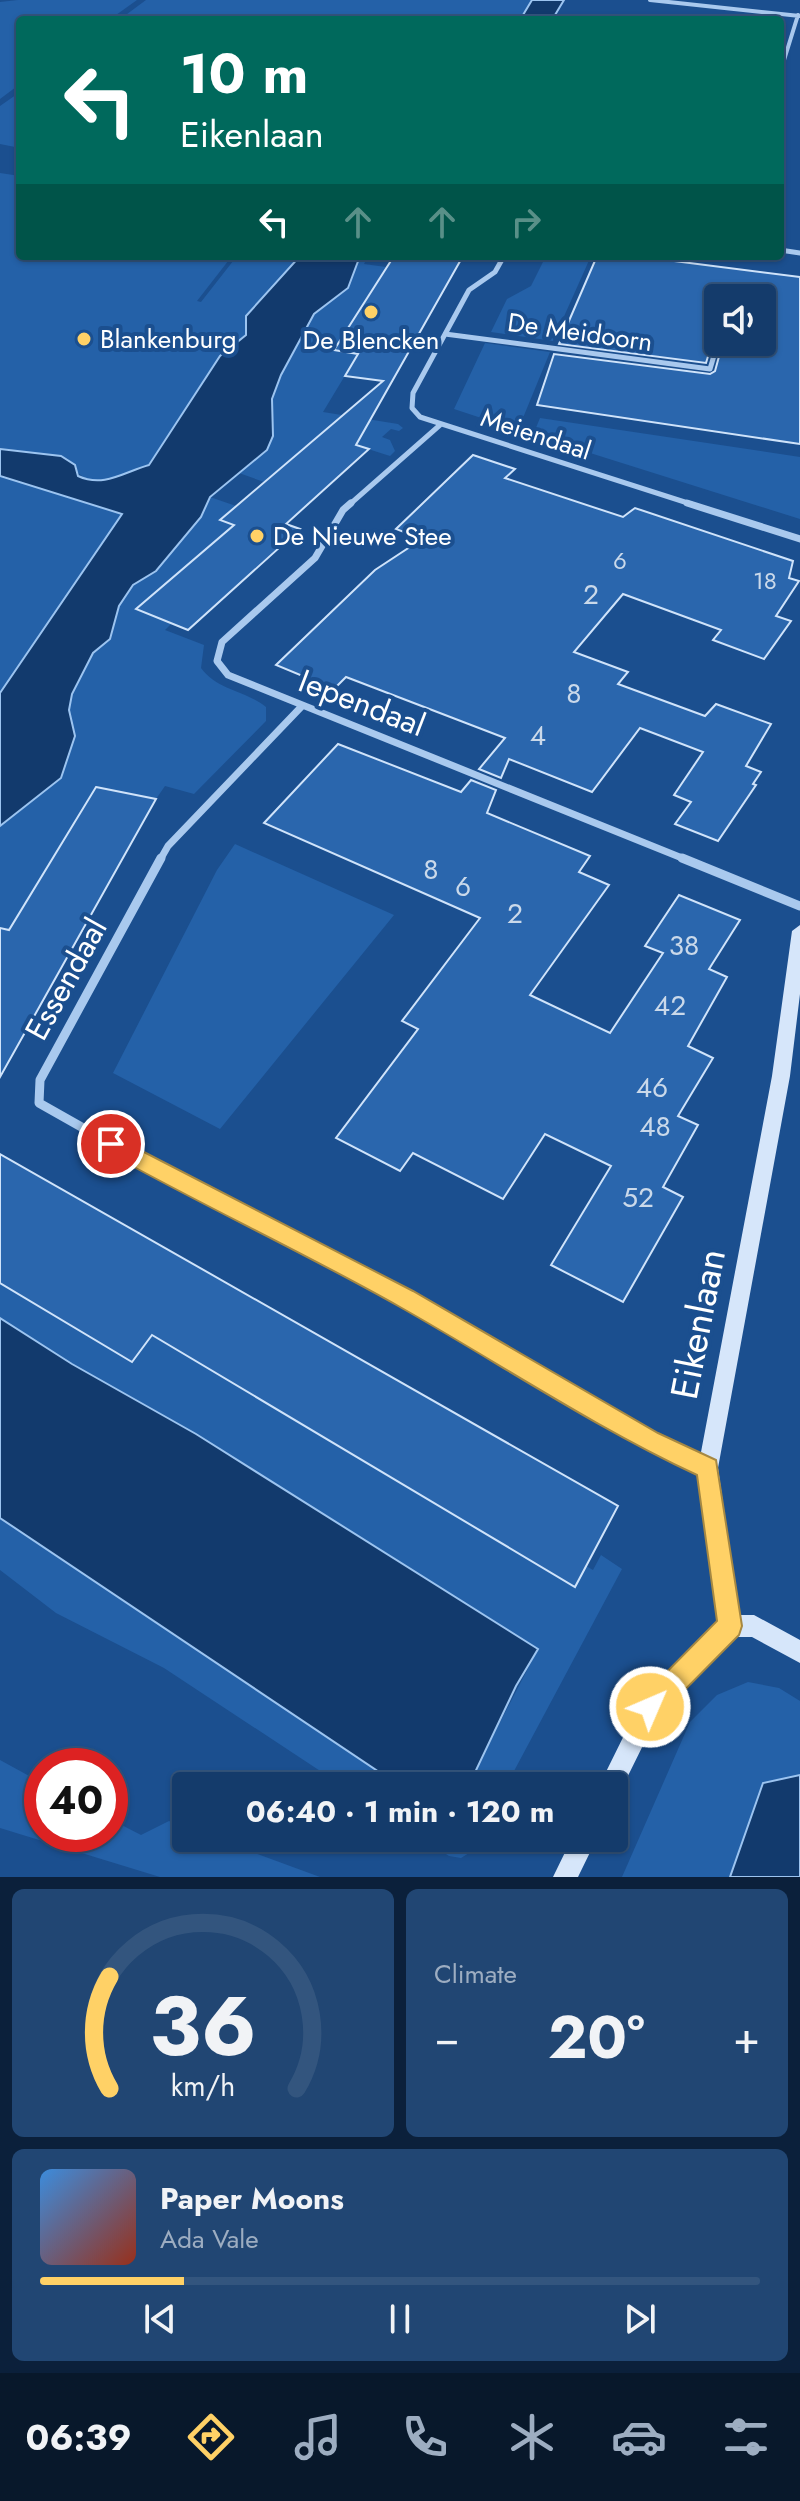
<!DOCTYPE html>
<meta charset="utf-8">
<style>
:root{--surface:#143b6b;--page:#214673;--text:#f1f3f6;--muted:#9dadc1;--line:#33557e;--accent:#ffd166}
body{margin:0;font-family:Jost,sans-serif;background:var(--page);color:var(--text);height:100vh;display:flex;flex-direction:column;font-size:30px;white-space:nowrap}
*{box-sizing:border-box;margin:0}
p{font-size:26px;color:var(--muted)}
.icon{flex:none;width:44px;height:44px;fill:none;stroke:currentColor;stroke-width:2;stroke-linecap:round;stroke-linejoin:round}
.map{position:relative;height:1877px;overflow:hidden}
.side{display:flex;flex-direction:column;gap:12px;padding:12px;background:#0b203b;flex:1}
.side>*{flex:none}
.guide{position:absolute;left:16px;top:16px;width:768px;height:244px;border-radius:8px;box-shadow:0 2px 6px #0004,0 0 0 2px var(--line);background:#00695c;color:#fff;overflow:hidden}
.fabs{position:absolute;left:704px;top:284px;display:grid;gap:16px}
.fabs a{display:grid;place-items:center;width:72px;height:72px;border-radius:8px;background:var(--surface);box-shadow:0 2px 6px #0004,0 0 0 2px var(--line);font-size:40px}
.speed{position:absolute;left:24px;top:1748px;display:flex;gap:16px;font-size:40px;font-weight:700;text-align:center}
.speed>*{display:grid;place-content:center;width:104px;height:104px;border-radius:50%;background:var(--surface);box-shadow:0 2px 6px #0004,0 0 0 2px var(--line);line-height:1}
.speed .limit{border:12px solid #d22;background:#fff;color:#111}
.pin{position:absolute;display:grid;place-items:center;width:68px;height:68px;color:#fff;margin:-34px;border:4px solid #fff;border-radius:50%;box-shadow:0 2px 8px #0007}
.me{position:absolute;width:88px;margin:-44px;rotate:45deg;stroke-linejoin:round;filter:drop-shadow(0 0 6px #0008)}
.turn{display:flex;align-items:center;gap:28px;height:168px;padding:0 32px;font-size:36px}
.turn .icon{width:104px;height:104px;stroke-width:2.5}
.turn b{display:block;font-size:56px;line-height:68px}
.lanes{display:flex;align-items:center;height:76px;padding:0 32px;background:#0003;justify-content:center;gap:40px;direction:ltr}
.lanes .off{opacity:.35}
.big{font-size:60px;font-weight:700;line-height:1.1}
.side .card{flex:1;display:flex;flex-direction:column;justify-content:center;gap:12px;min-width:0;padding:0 28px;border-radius:12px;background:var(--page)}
.side .dial{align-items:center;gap:0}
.dial svg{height:208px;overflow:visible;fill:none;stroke:var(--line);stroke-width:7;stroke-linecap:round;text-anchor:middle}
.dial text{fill:var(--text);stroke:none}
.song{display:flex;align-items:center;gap:24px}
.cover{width:96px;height:96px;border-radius:12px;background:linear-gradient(135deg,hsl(210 70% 55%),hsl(10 70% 35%))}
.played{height:8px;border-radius:4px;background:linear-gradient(90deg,var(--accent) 20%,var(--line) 20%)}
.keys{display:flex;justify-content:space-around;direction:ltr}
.heat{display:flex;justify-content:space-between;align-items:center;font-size:44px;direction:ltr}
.side .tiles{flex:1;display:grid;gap:12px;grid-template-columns:1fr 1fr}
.card:last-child{grid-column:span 2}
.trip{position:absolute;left:172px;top:1772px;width:456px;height:80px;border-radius:8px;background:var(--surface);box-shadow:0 2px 6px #0004,0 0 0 2px var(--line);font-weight:700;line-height:80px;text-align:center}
.tab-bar{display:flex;height:128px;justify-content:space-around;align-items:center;background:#08182b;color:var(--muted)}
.tab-bar .icon{width:56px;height:56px}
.tab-bar .active{color:var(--accent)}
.tab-bar b{font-size:36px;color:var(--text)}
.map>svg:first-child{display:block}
.green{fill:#2461a8}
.water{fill:#123a6d;stroke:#9cc4f0;stroke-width:2}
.building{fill:#2a66ad;stroke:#cfe3fa;stroke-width:2}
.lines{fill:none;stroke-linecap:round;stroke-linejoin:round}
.street-far4{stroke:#a9c9ee;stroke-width:4}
.street-far3{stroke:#a9c9ee;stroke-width:5}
.street-far2{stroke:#a9c9ee;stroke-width:7}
.street-far1{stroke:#a9c9ee;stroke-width:9}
.street{stroke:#a9c9ee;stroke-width:11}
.secondary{fill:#d6e6fa;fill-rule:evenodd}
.route{fill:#ffd166;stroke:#a68842;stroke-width:2}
.poi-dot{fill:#ffd166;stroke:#1b4f8f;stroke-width:3}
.labels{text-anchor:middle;stroke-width:8;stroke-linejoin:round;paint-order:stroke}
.far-number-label{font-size:24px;fill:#cad9ea}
.far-street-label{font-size:26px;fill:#fff;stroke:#1b4f8f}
.far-poi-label{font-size:26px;fill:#fff;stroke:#1b4f8f;text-anchor:start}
.number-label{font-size:28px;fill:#cad9ea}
.street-label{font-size:32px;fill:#fff;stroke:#1b4f8f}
.near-street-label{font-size:38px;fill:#fff;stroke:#1b4f8f}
</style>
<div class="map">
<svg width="800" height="1877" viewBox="0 0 800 1877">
<rect width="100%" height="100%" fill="#1b4f8f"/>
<path class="green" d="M 18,0 L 137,0 L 109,20 L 20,20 L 20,84 L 0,99 L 0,2 Z
M 146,0 L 532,0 L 520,20 L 119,20 Z
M 20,92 L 20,148 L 0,144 L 0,106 Z
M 0,173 L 20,176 L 20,256 L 232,256 L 197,301 L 201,302 L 237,256 L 300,256 L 246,316 L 246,334 L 220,356 L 149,466 C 116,474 90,499 68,459 L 61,456 L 0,449 Z
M 360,256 L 368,256 L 364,264 L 386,267 L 335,349 L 358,354 L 323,412 L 398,424 L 403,428 L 399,431 L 391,429 L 382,437 L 390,440 L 395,451 L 390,456 L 321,434 L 264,482 L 239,473 L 267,450 L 273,436 L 272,399 L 281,375 L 314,314 L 348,288 Z
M 546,256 L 591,256 L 553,341 L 491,332 L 507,299 L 531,286 Z
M 485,343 L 550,352 L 518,430 L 454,409 Z
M 540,418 L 800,457 L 800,519 L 533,435 Z
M 0,476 L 122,514 L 0,693 Z
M 210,497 L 236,506 L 220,519 L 234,525 L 137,609 L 172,623 L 165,630 L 204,645 L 201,668 C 218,691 245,690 266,707 L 266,721 L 194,794 L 165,786 L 156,799 L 96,787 L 9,930 L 0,928 L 0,826 L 61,778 L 75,736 L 69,710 L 72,694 L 93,653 L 110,639 L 119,606 L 133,585 L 156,571 L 201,517 Z
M 235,844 L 394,915 L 220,1129 L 113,1073 L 217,870 Z
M 0,1283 L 132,1362 L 152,1335 L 575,1587 L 586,1566 L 593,1570 L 601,1555 L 622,1569 L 506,1786 L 467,1786 L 538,1649 L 196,1434 L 72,1364 L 0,1318 Z
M 0,1518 L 400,1786 L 343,1786 L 164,1668 L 56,1613 L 0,1570 Z
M 748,1682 L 779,1688 L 800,1701 L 800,1775 L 763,1783 L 730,1877 L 622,1877 L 690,1722 L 717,1695 Z
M 0,1760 L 42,1783 L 42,1834 L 110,1834 L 110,1819 L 141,1835 L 169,1821 L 186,1828 L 186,1838 L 214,1838 L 320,1877 L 160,1877 L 0,1828 Z
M 422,1838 L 477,1838 L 469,1853 L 461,1858 L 449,1856 Z"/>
<path class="water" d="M 532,0 L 564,0 L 552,20 L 520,20 Z
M 300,256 L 360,256 L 348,288 L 314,314 L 281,375 L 272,399 L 273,436 L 267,450 L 210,497 L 201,517 L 156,571 L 133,585 L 119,606 L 110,639 L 93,653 L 72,694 L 69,710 L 75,736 L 61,778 L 0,826 L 0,693 L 122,514 L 0,476 L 0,449 L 61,456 L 75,465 L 78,476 C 104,488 124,472 149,465 L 220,356 L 246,335 L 246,316 Z
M 0,1318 L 72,1364 L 196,1434 L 538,1649 L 516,1686 L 469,1785 L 400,1786 L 0,1518 Z
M 800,1775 L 800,1877 L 730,1877 L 763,1783 Z"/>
<path class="building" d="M 394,256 L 463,256 L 356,445 L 369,449 L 286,524 L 300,529 L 188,630 L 136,609 L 234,525 L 220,520 L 383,381 L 345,376 L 358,354 L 334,350 Z
M 597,256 L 635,256 L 800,277 L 800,444 L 537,405 L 554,354 L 710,374 L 715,371 L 723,342 L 762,342 L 762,298 L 737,298 L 739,287 L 734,284 L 726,298 L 718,298 L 718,337 L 713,340 L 706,363 L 559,344 Z
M 473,455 L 515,469 L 505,478 L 623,517 L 635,508 L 793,561 L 789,578 L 799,581 L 776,616 L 791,621 L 764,659 L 713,640 L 721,630 L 623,594 L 574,652 L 628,672 L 618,684 L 705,716 L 716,704 L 771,724 L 746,766 L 761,772 L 753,784 L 756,785 L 718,841 L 675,824 L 691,802 L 674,795 L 703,752 L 640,728 L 592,792 L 509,759 L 501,778 L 479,769 L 505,738 L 346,677 L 334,689 L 276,665 L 375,570 L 422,539 L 396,529 Z
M 338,744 L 461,792 L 471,780 L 496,790 L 487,813 L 590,856 L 579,872 L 609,885 L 530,995 L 610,1033 L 663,953 L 645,946 L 679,895 L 740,920 L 709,969 L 727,977 L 688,1046 L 713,1058 L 678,1116 L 698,1125 L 663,1187 L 683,1197 L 623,1302 L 551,1265 L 611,1166 L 545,1134 L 503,1199 L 413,1153 L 400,1171 L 336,1138 L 418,1029 L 402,1021 L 480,918 L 264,823 Z
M 96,787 L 156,799 L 0,1077 L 0,928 L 9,930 Z
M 0,1154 L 618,1506 L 575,1587 L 152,1335 L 132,1362 L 0,1283 Z"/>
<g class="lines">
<path class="street-far4" d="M 650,0 L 800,16
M 780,73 L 798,15"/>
<path class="street-far3" d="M 780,250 L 800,253
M 504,256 L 495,272 L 469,290 L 413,393 L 412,408 L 420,417 L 694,505
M 731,298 L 734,289
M 445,334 L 710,369 L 718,342
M 349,505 L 440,425"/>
<path class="street-far2" d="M 351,503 L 343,510 L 315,558 L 222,642 L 217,661 L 228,675 L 687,860
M 687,503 L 800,539
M 160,860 L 168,846 L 302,706"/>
<path class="street-far1" d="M 161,858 L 40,1080 L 39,1103 L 207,1198 L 425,1310
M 682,858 L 800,906"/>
<path class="street" d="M 422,1308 L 649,1441 L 707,1468"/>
<path class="secondary" d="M 800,925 L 800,994 L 790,1076 L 718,1468 L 739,1615 L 754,1615 L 800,1640 L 800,1663 L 752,1637 L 735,1637 L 658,1715 L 619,1794 L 614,1797 L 614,1786 L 599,1786 L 642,1699 L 718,1622 L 698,1468 L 772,1076 L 792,931 Z
M 572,1838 L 597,1838 L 578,1877 L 553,1877 Z"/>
</g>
<path class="route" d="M 111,1135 L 413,1291 L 658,1433 L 716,1460 L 742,1626 L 739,1635 L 659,1716 L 650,1720 L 641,1716 L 637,1707 L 641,1698 L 717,1621 L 697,1475 C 594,1427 499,1363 400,1307 C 303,1252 201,1205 103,1150 L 100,1144 Z"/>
<g class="poi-dot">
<circle cx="371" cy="312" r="8"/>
<circle cx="84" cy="339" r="8"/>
<circle cx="257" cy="536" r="8"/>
</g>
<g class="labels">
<g class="far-number-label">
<text x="620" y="569">6</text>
<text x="765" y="589">18</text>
</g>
<g class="far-street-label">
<text transform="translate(580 332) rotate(8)" y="9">De Meidoorn</text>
<text transform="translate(536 434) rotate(18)" y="9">Meiendaal</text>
</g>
<g class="far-poi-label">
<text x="100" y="348">Blankenburg</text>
<text x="371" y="349" text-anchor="middle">De Blencken</text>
<text x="273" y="545">De Nieuwe Stee</text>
</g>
<g class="number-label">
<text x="591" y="604">2</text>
<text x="574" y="703">8</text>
<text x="538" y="745">4</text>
<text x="431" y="879">8</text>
<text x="463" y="896">6</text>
<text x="515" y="923">2</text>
<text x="684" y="955">38</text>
<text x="670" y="1015">42</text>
<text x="652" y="1097">46</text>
<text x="655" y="1136">48</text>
<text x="638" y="1207">52</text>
</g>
<g class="street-label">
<text transform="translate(362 703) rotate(21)" y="11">Iependaal</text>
<text transform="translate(66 979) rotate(-61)" y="11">Essendaal</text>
</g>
<g class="near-street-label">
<text transform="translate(698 1324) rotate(-79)" y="13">Eikenlaan</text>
</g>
</g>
</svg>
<div class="fabs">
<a><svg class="icon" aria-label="sound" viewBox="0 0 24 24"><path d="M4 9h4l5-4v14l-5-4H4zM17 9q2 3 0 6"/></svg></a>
</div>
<div class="speed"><div class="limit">40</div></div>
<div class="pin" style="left:111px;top:1144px;background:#d93025"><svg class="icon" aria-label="arrive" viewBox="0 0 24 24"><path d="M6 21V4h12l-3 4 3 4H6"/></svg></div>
<svg class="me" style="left:650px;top:1707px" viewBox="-20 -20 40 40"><circle r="17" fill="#ffd166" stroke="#fff" stroke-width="3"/><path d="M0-11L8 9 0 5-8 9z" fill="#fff"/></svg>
<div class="trip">06:40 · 1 min · 120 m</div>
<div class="guide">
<div class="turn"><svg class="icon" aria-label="left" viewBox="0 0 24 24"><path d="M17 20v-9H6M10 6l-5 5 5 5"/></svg><div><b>10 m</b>Eikenlaan</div></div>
<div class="lanes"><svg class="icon" aria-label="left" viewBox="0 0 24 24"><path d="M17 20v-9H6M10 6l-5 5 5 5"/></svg><svg class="icon off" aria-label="ahead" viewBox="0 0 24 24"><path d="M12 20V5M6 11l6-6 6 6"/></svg><svg class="icon off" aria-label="ahead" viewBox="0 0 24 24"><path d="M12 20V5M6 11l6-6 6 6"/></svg><svg class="icon off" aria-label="right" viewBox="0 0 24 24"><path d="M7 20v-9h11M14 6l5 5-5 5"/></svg></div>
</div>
</div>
<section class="side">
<div class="tiles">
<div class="card dial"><svg viewBox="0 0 100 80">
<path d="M14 69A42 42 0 1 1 86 69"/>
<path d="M14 69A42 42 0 0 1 14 26" stroke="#ffd166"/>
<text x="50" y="56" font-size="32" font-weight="700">36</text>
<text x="50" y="72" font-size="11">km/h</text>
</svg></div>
<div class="card"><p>Climate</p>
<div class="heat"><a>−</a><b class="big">20°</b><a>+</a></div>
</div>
<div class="card">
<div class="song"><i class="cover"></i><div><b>Paper Moons</b><p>Ada Vale</p></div></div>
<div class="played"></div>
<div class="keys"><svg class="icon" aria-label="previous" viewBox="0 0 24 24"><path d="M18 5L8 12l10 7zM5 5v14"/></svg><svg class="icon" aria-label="pause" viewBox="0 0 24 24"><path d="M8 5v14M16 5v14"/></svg><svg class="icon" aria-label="next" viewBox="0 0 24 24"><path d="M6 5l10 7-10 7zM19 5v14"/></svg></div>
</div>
</div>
</section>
<nav class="tab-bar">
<b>06:39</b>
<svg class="icon active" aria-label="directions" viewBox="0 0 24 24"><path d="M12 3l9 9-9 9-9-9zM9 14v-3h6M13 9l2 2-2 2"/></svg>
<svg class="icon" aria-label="music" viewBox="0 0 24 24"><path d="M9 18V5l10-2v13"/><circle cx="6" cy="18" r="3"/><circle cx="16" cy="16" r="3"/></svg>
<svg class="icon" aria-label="phone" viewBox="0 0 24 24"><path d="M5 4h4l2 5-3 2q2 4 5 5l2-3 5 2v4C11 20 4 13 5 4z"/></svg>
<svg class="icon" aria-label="climate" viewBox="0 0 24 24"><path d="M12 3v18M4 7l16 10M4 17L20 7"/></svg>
<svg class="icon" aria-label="car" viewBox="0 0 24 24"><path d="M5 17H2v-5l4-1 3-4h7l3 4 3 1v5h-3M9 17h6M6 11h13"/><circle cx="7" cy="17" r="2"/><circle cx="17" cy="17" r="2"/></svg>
<svg class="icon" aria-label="filters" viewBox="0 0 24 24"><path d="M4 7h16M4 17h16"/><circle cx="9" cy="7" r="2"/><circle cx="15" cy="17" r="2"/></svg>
</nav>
